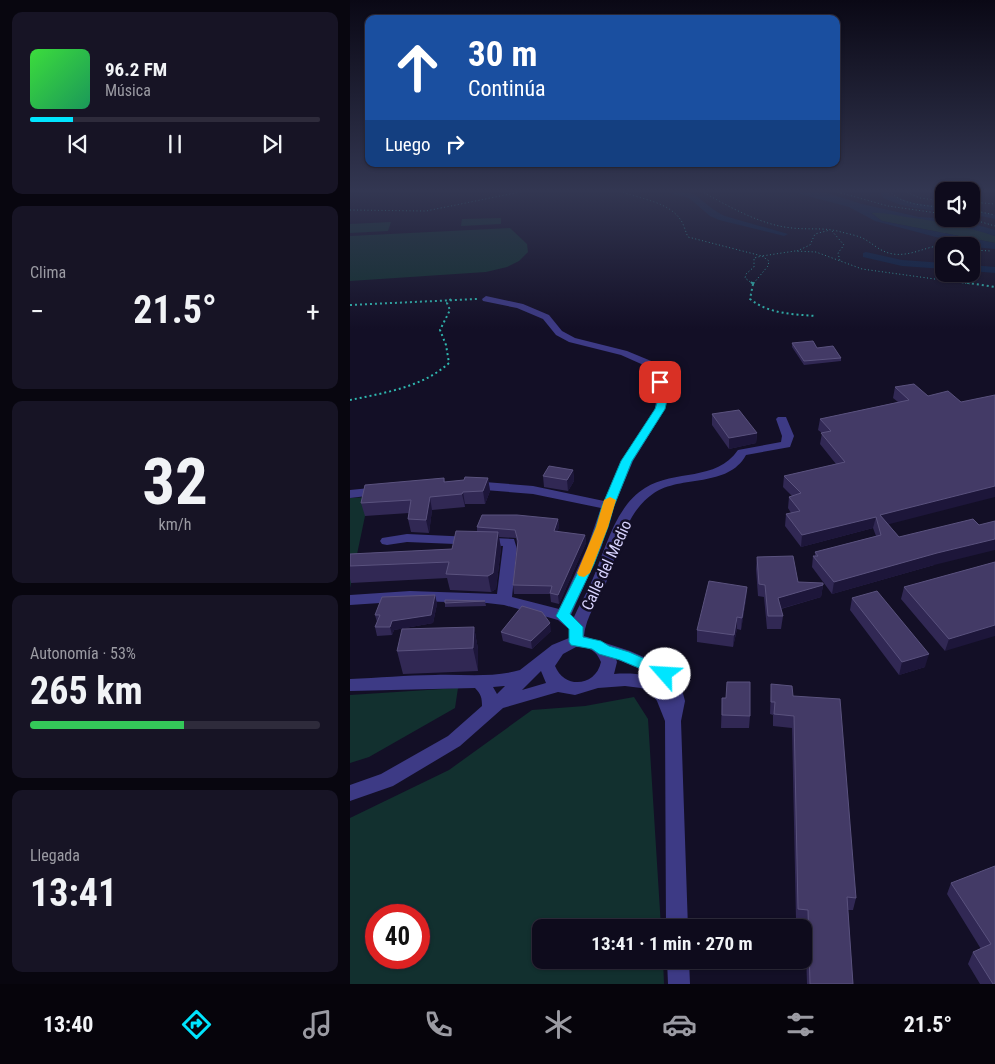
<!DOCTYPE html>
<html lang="es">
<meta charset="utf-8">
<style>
:root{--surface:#0e0b1c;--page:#171425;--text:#f1f3f6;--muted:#9b9ba3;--line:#2e2b3b;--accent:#00e5ff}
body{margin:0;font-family:"Roboto Condensed",sans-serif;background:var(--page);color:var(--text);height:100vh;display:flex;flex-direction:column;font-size:19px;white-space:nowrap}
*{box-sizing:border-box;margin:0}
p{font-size:16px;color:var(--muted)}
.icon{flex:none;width:28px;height:28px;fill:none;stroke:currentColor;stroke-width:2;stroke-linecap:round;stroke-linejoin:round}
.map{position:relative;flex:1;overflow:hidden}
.side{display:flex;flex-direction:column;gap:12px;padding:12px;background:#08060f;width:350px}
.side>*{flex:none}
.hud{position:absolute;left:15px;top:15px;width:475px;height:152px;border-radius:10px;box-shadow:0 1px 4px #0004,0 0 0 1px var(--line);background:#1a4fa0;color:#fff;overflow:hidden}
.fabs{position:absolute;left:585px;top:182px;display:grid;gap:10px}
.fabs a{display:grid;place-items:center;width:45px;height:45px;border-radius:10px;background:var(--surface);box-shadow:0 1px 4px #0004,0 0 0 1px var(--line);font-size:25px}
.speed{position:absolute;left:15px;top:904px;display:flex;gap:10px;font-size:25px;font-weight:700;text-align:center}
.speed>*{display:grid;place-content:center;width:65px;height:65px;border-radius:50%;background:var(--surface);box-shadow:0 1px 4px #0004,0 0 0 1px var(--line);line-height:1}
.speed .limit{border:8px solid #d22;background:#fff;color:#111}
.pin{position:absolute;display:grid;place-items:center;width:42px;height:42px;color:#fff;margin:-21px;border-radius:10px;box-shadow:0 2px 8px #0006}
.me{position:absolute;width:55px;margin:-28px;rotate:296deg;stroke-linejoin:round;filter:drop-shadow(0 0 4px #0008)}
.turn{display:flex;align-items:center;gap:18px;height:105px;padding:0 20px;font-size:22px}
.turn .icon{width:65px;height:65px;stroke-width:2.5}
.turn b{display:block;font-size:35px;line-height:42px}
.then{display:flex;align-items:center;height:48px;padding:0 20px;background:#0003;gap:10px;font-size:19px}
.big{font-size:38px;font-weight:700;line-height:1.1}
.side .card{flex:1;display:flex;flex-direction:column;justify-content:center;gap:8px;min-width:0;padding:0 18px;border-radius:10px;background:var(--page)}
.side .dial{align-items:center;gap:0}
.dial b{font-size:65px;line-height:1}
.song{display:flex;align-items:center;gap:15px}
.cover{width:60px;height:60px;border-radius:8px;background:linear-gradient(135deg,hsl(120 70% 55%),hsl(150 70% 35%))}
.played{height:5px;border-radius:2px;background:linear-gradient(90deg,var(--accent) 15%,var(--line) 15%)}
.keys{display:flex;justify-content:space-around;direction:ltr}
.heat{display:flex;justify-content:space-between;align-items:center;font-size:28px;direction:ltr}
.charge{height:8px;border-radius:4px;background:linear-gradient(90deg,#34c759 53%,var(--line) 0)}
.trip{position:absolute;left:182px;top:919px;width:280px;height:50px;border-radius:10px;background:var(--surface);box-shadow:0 1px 4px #0004,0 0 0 1px var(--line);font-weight:700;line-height:50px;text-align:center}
.tabs{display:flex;height:80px;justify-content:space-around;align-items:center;background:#06040b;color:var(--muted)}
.tabs .icon{width:35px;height:35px}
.tabs .active{color:var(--accent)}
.tabs b{font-size:22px;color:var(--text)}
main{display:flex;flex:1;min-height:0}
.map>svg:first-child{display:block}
.green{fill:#12302f;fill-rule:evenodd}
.water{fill:#0a1f44}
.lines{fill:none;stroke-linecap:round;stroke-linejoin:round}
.canal{fill:#0a1f44;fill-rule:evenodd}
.path-far1{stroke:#2fb8b0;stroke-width:1;stroke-dasharray:1 2.5;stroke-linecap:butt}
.path{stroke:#2fb8b0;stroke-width:2;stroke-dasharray:2 3;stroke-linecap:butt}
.minor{fill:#3d3a85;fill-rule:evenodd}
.wall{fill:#312854}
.shaded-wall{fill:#1d163a}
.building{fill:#433a66;stroke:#5a527e}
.route{fill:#00e5ff;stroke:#0095a6}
.slow{fill:#f59e0b}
.labels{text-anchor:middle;stroke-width:5;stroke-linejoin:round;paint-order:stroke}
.street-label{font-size:16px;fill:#d9d4ff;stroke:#130f26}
</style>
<main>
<section class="side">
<div class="card">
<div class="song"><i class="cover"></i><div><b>96.2 FM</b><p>Música</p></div></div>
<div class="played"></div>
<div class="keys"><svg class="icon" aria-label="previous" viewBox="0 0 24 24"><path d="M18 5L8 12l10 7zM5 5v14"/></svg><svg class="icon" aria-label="pause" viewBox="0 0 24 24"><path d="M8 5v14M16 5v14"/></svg><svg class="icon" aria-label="next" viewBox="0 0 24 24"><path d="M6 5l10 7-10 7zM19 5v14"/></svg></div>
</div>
<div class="card"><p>Clima</p>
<div class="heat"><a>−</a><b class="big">21.5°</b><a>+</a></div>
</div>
<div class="card dial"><b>32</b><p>km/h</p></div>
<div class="card"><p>Autonomía · 53%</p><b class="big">265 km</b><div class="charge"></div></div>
<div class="card"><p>Llegada</p><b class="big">13:41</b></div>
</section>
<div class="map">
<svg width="645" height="984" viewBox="0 0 645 984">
<rect width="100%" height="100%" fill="#130f26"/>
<path class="green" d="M 520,212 L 533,212 L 616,226 L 645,236 L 645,243 L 532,221 Z
M 151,218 L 151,224 L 111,226 L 112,219 Z
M 41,222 L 38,231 L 0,233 L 0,224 Z
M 160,228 L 177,244 L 178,252 L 169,261 L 157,267 L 136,272 L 0,281 L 0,236 Z
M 19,497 L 1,583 L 0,588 L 0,498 Z
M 108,688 L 105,708 L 19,757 L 0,763 L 0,695 Z
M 284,697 L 298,719 L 311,927 L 191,928 L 191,960 L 313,960 L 314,984 L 0,984 L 0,818 L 99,770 L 182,710 L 235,706 ZM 26,915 L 69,915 L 69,958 L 26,958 Z"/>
<path class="water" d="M 439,191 L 470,191 L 512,204 L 569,217 L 606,219 L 645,230 L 645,236 C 615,226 587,221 556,217 C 544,215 533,212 521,213 L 532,221 L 645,243 L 645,249 L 624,247 L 525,221 L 499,207 Z"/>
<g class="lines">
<path class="canal" d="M 312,191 C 322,191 336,190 345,195 C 355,202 363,211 375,216 L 438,234 L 434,236 L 369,220 L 360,216 L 339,198 Z
M 530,191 L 538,191 L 539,195 L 564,203 L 594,207 L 594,211 C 573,210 552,207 533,198 Z
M 621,210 L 645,215 L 645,219 L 621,214 Z
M 516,252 L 552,260 L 594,263 L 594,269 L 552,266 L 513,257 L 513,253 Z
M 621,265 L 645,267 L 645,273 L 621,271 Z"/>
<path class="path-far1" d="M 270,191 C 289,199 317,201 330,219 C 334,224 335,231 338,237 L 412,256 L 445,251 L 466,252 L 512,269 L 621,284
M 351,191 C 378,206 410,225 442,228 C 459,230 474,227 491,232 C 499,234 510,236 516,240 C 526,246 531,252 543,254 C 565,257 581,242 602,246
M 484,191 L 538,206 L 594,214
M 539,191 C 552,205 576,206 594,207
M 554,191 L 570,198 L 594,201
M 621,202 L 645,204
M 0,210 L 76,211 L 175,191
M 621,210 L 645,215
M 621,219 L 645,226
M 482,231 L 494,245 L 488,253 L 490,261
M 621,250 L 642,251
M 447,251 L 460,245 L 465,234 L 480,230
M 403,284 L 395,278 L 396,274 L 404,267 L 404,258 L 412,256 L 419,261 L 418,266 L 403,284"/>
<path class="path" d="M 401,282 L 403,284
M 612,282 L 645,287
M 403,284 L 400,299 C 419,314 442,314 465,316
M 403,284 L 404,282
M 0,305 L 127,299
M 0,400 C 34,393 73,387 99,363 L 96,345 L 90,330 L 100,310 L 97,303 L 101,299"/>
<path class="minor" d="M 136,296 L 173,304 L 199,315 L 212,331 L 225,338 L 277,351 L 306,363 L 311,370 L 317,392 L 315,409 L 283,461 L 264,506 L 251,548 L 221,615 L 224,617 C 229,605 236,595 241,583 C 255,552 264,507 295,488 C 325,469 366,482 388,450 L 431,442 L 432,436 L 426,419 L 428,417 L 436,417 L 444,436 L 440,447 L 396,455 C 378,488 331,475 304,493 C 275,512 268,553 256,583 C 248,601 236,616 234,636 L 280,651 L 321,669 L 331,686 L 335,701 L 331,721 L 338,928 L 316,928 L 315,721 L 307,701 L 302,694 L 291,688 L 275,686 L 248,688 L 225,695 L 208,692 L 153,708 L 110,746 L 43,786 L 0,801 L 0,785 L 31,774 L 98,736 L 132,706 C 132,698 131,694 125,688 L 0,691 L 0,679 C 28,678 57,675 85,675 C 113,674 143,678 170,670 L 202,645 L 219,638 L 220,630 L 208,620 L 154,605 L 137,603 L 60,601 L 0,605 L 0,595 L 60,591 L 147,594 L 153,546 L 57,542 L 37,545 L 32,544 L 30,541 L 32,538 L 57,534 L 164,539 L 167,549 L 162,597 L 209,609 L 237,548 L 251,508 L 183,494 L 122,489 L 116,485 L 122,481 L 183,486 L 254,501 L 271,461 L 305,409 L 307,392 L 298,367 L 271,355 L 219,342 L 206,335 L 193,319 L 167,308 L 133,301 L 132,299 ZM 226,647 C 239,647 246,650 251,662 C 246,686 215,690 205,666 L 213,654 ZM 266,659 L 309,677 L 315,686 C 301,673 281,673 264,674 L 267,662 ZM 191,671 L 196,683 L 172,690 ZM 155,686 L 147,694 L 143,687 L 154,686 Z
M 30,487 L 34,488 L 36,491 L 34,494 L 0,498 L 0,490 Z
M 317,960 L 339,960 L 340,984 L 318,984 Z"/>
</g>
<path class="wall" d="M 442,343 L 467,348 L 491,358 L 491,361 L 454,365 L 442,347 Z
M 564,384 L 538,524 L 549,537 L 584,565 L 482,594 L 462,567 L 463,556 L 465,556 L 465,552 L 526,536 L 523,528 L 451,547 L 435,526 L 436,514 L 441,513 L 438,508 L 439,497 L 442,496 L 433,487 L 434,476 L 486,464 L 470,444 L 472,433 L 468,430 L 470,419 L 548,402 L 543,398 L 545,387 Z
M 362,414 L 407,433 L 406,443 L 379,449 L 362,425 Z
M 223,470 L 224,481 L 218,491 L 194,487 L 193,476 Z
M 94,478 L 95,482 L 138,478 L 140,491 L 135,504 L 115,504 L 115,507 L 82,510 L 79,533 L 61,532 L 58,519 L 59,513 L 15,516 L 11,503 Z
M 208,519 L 209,527 L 207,532 L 235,535 L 236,543 L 209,604 L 201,602 L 200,594 L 164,594 L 163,585 L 167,544 L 166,538 L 149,537 L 151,548 L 146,589 L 141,592 L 100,590 L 97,578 L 1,583 L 0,579 L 0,554 L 102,549 L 127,532 L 127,527 Z
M 407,557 L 448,582 L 473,585 L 471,597 L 431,609 L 433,616 L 431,629 L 417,629 L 414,597 L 408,596 L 406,569 Z
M 645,562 L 595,651 L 551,599 L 554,587 Z
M 397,587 L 396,599 L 391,630 L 387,629 L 383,647 L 347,642 L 347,630 Z
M 85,595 L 87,604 L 83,623 L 44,630 L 42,635 L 27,636 L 25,627 L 27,622 L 25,615 Z
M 502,598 L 575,667 L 549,675 L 500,610 Z
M 135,601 L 136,606 L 95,607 L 95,603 Z
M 124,627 L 128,649 L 128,671 L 53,674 L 47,651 Z
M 201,631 L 182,649 L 153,641 L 151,632 Z
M 421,684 L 443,696 L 506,898 L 503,910 L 498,910 L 503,984 L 457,984 L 455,922 L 446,920 L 442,728 L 423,726 L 423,715 L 420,714 Z
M 372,698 L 400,716 L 399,728 L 371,728 Z
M 645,866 L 645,984 L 630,984 L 618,964 L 623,952 L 631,949 L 597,894 L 601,883 Z"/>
<path class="shaded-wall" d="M 407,433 L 406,443 L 379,449 L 379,438 Z
M 223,470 L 224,481 L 218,491 L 217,480 Z
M 138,478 L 140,491 L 135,504 L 133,491 Z
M 645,486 L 645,497 L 528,527 L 530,515 Z
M 113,492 L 115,504 L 115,507 L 112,494 Z
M 80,497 L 82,510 L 79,533 L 76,520 Z
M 526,517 L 523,528 L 451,547 L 452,535 Z
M 208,519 L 209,527 L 205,540 L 204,531 Z
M 148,532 L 151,548 L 146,589 L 141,592 L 138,576 Z
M 235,535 L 236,543 L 209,604 L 208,595 Z
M 645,539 L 645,550 L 584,565 L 482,594 L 484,582 L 587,553 Z
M 473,585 L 471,597 L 426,610 L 428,598 Z
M 397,587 L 396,599 L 391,630 L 392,618 Z
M 85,595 L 87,604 L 83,623 L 44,630 L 42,635 L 40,627 L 42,621 Z
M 387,617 L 387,629 L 383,647 L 384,635 Z
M 200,623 L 201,631 L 182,649 L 181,641 Z
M 645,625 L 645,636 L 595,651 L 599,639 Z
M 124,627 L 128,649 L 128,671 L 123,648 Z
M 579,654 L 575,667 L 549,675 L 552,662 Z"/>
<path class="building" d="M 463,341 L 467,348 L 483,346 L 491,358 L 454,361 L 442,343 Z
M 564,384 L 578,396 L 598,391 L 611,402 L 645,395 L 645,486 L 530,515 L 549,537 L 623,519 L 629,525 L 645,521 L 645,539 L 587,553 L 484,582 L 463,556 L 468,556 L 465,552 L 531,535 L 526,517 L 452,535 L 436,514 L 450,511 L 439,497 L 451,493 L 434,476 L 495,462 L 471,433 L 481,431 L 470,419 L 559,400 L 545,387 Z
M 389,410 L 407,433 L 379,438 L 362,414 Z
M 199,466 L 223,470 L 217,480 L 193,476 Z
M 115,477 L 138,478 L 133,491 L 113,492 L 112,494 L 80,497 L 76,520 L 58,519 L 61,500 L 11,503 L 15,485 L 94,478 L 94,482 L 114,480 Z
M 132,515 L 167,515 L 208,519 L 204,531 L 235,535 L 208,595 L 200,593 L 202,586 L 163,585 L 168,541 L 165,530 L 127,527 Z
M 106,531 L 148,532 L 143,573 L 138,576 L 96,574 L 99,562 L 0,566 L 0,554 L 102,549 Z
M 443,556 L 448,582 L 473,583 L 473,585 L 428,598 L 433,616 L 418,616 L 415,585 L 409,584 L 407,557 Z
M 645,562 L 645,625 L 599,639 L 554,587 Z
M 359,581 L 397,587 L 392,618 L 387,617 L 384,635 L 347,630 Z
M 527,591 L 579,654 L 552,662 L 502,598 Z
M 85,595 L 81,615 L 42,621 L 40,627 L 25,627 L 30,615 L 25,615 L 32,597 Z
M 95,600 L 135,601 L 95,603 Z
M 172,606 L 192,612 L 200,623 L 181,641 L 151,632 Z
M 124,627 L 123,648 L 47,651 L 52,629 Z
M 377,682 L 400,682 L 400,716 L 372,715 L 372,698 L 376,698 Z
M 421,684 L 442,686 L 443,696 L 490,699 L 506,898 L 497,897 L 503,984 L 460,984 L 458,910 L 448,909 L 444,716 L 424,714 L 425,702 L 421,702 Z
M 645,866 L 645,984 L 643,984 L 623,952 L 641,944 L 601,883 Z"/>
<linearGradient id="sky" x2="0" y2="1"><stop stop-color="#0a0815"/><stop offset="0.58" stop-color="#333752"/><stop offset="1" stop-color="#333752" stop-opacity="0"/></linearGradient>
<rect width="645" height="329" fill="url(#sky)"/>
<path class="route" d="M 310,379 L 314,382 L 317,400 L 315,409 L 282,461 L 264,506 L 258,527 L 244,564 L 220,614 L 233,627 L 233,637 L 251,641 L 259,646 L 279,652 L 320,670 L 322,674 L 320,677 L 315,679 L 270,660 L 249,654 L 242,649 L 221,645 L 219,642 L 219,629 L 206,616 L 232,564 L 246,527 L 252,506 L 271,461 L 305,409 L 308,400 L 305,382 Z"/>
<path class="slow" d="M 260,497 L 266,500 L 258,527 L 240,573 L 234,577 L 229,576 L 227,573 L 246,527 L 254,500 Z"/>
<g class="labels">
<g class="street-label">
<text transform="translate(256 565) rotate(-65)" y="6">Calle del Medio</text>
</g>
</g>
</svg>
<div class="fabs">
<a><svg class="icon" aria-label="sound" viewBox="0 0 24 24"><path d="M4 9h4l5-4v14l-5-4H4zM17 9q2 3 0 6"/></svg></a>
<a><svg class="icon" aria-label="search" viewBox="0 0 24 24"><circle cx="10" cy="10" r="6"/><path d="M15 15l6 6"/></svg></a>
</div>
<div class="speed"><div class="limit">40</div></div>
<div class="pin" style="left:310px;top:382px;background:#d93025"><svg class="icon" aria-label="arrive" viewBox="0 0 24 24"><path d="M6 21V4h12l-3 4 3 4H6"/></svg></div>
<svg class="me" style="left:315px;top:674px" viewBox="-20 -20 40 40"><circle r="19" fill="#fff"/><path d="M0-13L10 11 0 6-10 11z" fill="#00e5ff"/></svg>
<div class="trip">13:41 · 1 min · 270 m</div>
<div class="hud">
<div class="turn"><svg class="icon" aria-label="ahead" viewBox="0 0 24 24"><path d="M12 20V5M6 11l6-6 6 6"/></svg><div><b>30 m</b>Continúa</div></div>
<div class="then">Luego<svg class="icon" aria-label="right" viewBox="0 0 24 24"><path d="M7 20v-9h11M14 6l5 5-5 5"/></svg></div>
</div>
</div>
</main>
<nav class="tabs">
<b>13:40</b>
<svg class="icon active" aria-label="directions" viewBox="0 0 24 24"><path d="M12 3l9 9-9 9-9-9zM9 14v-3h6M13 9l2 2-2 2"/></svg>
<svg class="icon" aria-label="music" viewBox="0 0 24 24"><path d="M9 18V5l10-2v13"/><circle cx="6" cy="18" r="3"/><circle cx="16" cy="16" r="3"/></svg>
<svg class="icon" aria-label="phone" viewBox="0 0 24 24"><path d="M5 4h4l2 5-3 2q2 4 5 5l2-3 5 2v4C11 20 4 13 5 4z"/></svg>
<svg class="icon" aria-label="climate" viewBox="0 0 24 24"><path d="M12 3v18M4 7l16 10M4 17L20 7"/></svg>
<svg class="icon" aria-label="car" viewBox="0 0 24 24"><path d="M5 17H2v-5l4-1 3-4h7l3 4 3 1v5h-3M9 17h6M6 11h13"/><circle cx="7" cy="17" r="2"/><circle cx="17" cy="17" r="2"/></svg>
<svg class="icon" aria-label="filters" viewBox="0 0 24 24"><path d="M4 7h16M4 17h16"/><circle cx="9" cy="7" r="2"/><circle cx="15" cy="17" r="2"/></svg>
<b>21.5°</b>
</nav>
